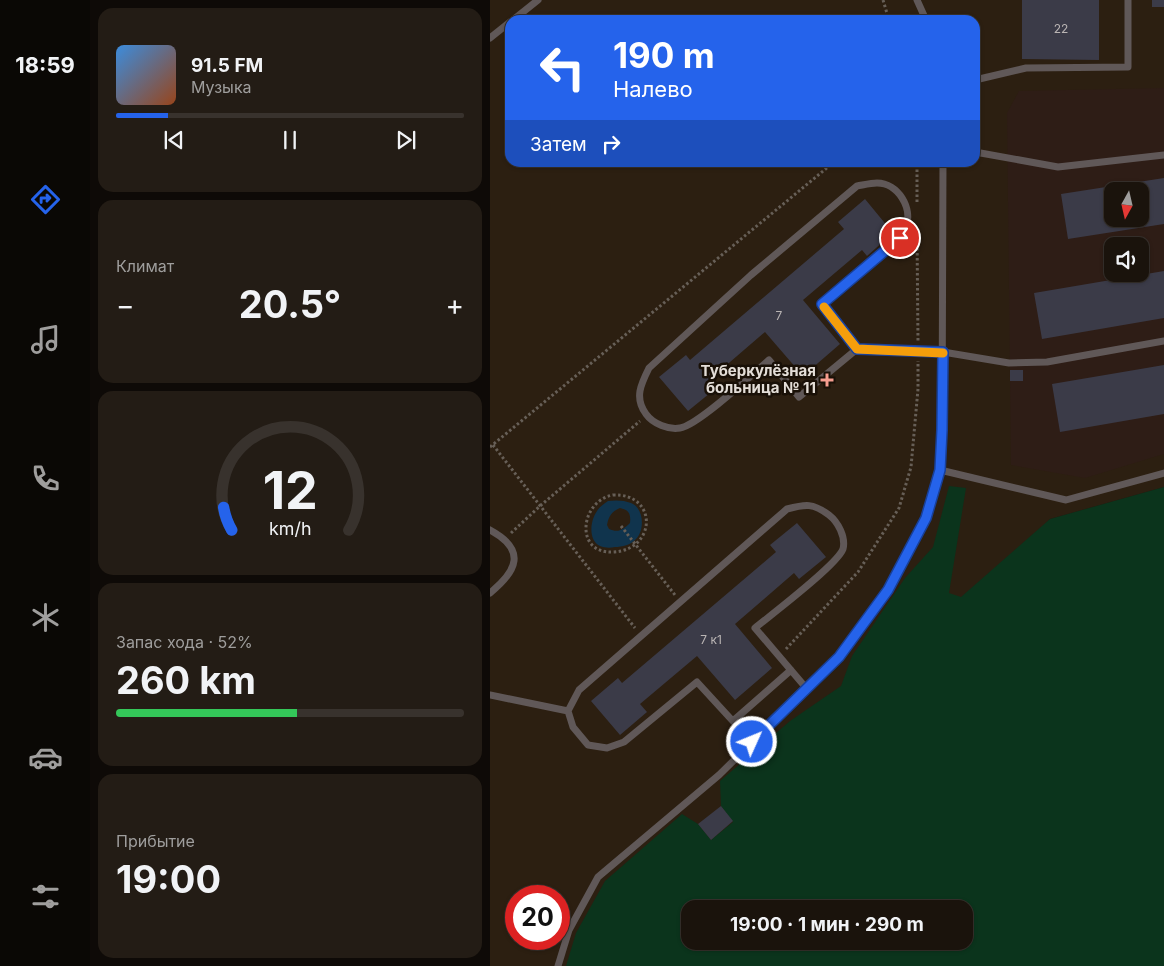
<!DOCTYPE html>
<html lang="ru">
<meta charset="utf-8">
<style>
:root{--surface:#1a130c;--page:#231c15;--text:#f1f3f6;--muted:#9f9e9d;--line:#38322d;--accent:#2563eb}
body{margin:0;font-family:Inter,sans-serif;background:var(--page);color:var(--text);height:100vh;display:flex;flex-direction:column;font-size:19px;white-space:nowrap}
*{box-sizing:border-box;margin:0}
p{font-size:16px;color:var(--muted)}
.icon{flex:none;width:28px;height:28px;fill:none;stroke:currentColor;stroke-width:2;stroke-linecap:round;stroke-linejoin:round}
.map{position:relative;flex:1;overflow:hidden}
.details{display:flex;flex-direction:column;gap:8px;padding:8px;background:#0e0a07;width:400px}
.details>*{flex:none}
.hud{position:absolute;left:15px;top:15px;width:475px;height:152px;border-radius:15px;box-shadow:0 1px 4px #0004,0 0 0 1px var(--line);background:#2563eb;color:#fff;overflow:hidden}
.needle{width:32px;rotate:188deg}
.controls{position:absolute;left:614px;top:182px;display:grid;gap:10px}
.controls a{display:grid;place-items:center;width:45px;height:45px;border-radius:10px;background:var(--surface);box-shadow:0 1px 4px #0004,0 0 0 1px var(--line);font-size:25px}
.speed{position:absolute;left:15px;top:885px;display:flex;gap:10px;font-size:25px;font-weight:700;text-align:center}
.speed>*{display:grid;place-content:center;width:65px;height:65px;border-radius:50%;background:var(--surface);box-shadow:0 1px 4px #0004,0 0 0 1px var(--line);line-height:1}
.speed .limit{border:8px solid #d22;background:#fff;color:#111}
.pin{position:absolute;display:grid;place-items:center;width:42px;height:42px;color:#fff;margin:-21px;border:2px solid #fff;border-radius:50%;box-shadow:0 1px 5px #0007}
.me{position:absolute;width:55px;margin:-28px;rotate:46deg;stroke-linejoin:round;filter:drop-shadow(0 0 4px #0008)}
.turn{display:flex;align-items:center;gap:18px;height:105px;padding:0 25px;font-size:22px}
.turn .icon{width:65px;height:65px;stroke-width:2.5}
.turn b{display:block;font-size:35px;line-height:42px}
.then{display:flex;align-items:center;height:48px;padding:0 25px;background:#0003;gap:10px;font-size:19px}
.big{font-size:38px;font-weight:700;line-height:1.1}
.details .tile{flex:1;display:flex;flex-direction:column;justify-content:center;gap:8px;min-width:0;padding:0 18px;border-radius:15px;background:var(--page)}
.details .dial{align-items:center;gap:0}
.dial svg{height:130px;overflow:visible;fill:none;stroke:var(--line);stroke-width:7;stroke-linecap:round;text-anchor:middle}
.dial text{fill:var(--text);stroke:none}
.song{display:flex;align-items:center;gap:15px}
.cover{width:60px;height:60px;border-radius:8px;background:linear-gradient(135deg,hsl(210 70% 55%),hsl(20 70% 35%))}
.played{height:5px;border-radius:2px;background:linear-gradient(90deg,var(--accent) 15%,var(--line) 15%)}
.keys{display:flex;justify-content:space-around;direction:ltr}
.heat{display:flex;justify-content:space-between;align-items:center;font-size:28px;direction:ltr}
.charge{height:8px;border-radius:4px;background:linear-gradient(90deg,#34c759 52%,var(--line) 0)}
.trip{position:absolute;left:191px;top:900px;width:292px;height:50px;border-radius:15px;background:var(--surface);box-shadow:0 1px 4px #0004,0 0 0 1px var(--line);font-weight:700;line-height:50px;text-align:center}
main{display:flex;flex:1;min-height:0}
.tabs{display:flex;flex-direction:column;width:90px;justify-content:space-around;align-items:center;background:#0a0805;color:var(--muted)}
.tabs .icon{width:35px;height:35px}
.tabs .current{color:var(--accent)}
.tabs b{font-size:22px;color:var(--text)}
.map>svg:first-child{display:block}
.built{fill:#2c1f11;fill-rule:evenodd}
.industrial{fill:#2e1d16;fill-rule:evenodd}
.green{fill:#0b341c;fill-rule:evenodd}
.water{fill:#10344d;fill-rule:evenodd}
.building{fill:#3b3b48;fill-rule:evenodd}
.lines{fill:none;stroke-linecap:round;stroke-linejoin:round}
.path{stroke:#675f57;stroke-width:3;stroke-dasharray:2.5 2.5;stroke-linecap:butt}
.lane{stroke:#605858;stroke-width:7}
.route-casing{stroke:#184099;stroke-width:12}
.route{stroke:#2563eb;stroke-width:9}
.slow{stroke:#f59e0b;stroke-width:9}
.poi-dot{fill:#f59d8f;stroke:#191007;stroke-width:2}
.labels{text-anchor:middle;stroke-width:5;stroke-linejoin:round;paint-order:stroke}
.number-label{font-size:12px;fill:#bab5b4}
.poi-label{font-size:15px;font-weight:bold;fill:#e4ded8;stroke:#191007;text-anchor:end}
</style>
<main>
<nav class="tabs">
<b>18:59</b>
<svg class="icon current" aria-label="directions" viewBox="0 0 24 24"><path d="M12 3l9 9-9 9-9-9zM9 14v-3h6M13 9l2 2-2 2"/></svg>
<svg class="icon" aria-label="music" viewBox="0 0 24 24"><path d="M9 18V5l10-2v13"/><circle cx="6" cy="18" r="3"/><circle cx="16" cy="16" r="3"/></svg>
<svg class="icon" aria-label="phone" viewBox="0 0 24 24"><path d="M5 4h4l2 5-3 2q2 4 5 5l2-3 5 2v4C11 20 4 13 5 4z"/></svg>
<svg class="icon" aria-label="climate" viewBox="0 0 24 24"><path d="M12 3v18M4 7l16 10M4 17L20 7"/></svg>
<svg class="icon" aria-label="car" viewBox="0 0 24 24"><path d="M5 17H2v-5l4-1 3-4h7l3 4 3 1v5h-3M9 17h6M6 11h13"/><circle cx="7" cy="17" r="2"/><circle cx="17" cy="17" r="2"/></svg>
<svg class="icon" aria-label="filters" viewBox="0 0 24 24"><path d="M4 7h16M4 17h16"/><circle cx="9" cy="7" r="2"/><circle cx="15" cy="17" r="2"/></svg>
</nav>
<section class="details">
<div class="tile">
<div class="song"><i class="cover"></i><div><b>91.5 FM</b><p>Музыка</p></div></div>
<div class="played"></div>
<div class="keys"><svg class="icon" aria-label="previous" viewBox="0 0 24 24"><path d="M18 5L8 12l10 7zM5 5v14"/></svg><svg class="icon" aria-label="pause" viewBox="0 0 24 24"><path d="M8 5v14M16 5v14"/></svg><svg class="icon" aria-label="next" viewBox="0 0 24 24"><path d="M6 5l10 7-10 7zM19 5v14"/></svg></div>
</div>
<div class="tile"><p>Климат</p>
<div class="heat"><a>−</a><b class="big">20.5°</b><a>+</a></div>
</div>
<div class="tile dial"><svg viewBox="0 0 100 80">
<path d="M14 69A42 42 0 1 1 86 69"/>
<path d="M14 69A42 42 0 0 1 9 55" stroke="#2563eb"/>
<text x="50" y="56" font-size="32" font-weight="700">12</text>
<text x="50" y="72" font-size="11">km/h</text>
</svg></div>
<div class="tile"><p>Запас хода · 52%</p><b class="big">260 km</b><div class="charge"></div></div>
<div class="tile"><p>Прибытие</p><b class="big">19:00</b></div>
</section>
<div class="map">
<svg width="674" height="966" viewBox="0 0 674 966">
<rect width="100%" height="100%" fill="#221910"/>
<path class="built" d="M 0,0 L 674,0 L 674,487 L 560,519 L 200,909 L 200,941 L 239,966 L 0,966 ZM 20,20 L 485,20 L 485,162 L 20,162 ZM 622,191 L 650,191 L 650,219 L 622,219 ZM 622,246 L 650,246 L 650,274 L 622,274 ZM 26,896 L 69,896 L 69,939 L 26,939 Z"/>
<path class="industrial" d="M 674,88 L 674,454 L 595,478 L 521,465 L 517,113 L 529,91 ZM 622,191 L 650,191 L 650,219 L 622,219 ZM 622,246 L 650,246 L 650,274 L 622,274 Z"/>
<path class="green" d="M 459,486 L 476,488 L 459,593 L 471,597 L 560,519 L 674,487 L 674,966 L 76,966 L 86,933 L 115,881 L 192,814 L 208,824 L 221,840 L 243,822 L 231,806 L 230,781 L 300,721 L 351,686 L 362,656 L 415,578 L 443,547 ZM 200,909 L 475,909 L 475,941 L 200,941 Z"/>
<path class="water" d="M 118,501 C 125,500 134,500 141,503 C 154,508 155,530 146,539 C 141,545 132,547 125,547 C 120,548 115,548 110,546 C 98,540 100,521 107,511 C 109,507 114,504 118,501 ZM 130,508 C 139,510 141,514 140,523 C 133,530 128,533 119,529 L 117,525 C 119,516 121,512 130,508 Z"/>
<path class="building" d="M 532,0 L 609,0 L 609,60 L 532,59 Z
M 662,0 L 674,0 L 674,7 L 662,7 Z
M 674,178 L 674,224 L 578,239 L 571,194 ZM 622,191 L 650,191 L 650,219 L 622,219 Z
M 375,199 L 403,233 L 377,256 L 372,250 L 313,300 L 350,344 L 313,376 L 275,332 L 218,381 L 225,389 L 198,411 L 169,377 L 196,355 L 200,360 L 354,229 L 348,222 Z
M 674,271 L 674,318 L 552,339 L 544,293 Z
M 674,365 L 674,414 L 570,432 L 562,384 Z
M 520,370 L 533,370 L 533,381 L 520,381 Z
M 307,523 L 336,557 L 309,579 L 304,573 L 245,624 L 282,668 L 245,700 L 207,656 L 150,704 L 157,712 L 130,735 L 101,701 L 128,678 L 132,683 L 286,552 L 280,545 Z
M 231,806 L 243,821 L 221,840 L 208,824 Z"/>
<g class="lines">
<path class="path" d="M 393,0 L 399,20
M 427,202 L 427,162
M 427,233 L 428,342
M 3,445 L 145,628
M 0,447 L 344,162
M 123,495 C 168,493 167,550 123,552 C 84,554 90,501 123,495 Z
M 131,526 L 185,595
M 21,533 L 50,506 L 150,421
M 296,649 L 368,572 L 409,508 L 421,467 L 428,389 L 428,361"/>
<path class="lane" d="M 427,0 L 436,20
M 23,20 L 48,0
M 0,38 L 20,22
M 485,80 L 536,68 L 638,67 L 638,0
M 485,152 L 568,167 L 674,155
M 367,349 L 332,304 L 410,238 C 412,234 415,231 416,227 C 423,208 408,183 387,183 C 381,183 373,185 367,186 L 261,275 L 159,368 C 151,384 144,398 156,414 C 163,424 179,430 190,428 C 207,426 263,374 279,360 L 309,397 L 367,349 L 453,352 L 519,363 L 557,362 L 674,341
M 450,470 L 576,500 L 674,473
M 0,530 C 37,550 27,571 0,593
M 0,695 L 78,711
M 243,721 L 301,670
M 262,742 L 207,682 L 134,742 L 117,748 L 98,745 L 83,727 L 78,711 L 89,690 L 297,509 C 316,504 323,503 339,515 C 348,522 356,537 353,549 C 347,565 282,614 265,628 L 317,689
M 68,966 L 79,930 L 108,877 L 229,775 L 349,657 L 398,590 L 436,518 L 450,470 L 452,430 L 453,162"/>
</g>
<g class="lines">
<g class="route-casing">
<path id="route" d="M 262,742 L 349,657 L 398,590 L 436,518 L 450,470 L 452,430 L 453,352 L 367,349 L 332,304 L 410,238"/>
</g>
<use href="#route" class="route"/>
<path class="slow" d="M 334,307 L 367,349 L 453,353"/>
</g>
<path class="poi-dot" d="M334.5 372.5h5v5h5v5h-5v5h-5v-5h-5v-5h5z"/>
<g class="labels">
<g class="number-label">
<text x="571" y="33">22</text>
<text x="289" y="320">7</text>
<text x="221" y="644">7 к1</text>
</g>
<g class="poi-label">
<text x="326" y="376">Туберкулёзная<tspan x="326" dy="17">больница № 11</tspan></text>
</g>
</g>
</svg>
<div class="controls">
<a><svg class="needle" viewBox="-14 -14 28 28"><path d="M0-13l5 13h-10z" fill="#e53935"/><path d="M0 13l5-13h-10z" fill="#9f9e9d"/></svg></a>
<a><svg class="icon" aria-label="sound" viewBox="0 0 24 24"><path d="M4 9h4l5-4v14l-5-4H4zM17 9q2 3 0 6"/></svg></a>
</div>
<div class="speed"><div class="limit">20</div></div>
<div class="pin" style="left:410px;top:238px;background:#d93025"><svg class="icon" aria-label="arrive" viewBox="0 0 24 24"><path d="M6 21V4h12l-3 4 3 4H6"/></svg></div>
<svg class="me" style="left:262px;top:742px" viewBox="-20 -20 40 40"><circle r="17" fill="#2563eb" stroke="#fff" stroke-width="3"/><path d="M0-11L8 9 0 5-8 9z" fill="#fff"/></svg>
<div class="trip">19:00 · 1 мин · 290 m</div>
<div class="hud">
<div class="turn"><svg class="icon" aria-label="left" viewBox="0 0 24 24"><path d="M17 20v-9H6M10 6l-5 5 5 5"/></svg><div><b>190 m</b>Налево</div></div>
<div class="then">Затем<svg class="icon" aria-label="right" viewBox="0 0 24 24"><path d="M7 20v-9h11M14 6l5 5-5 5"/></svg></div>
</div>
</div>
</main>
